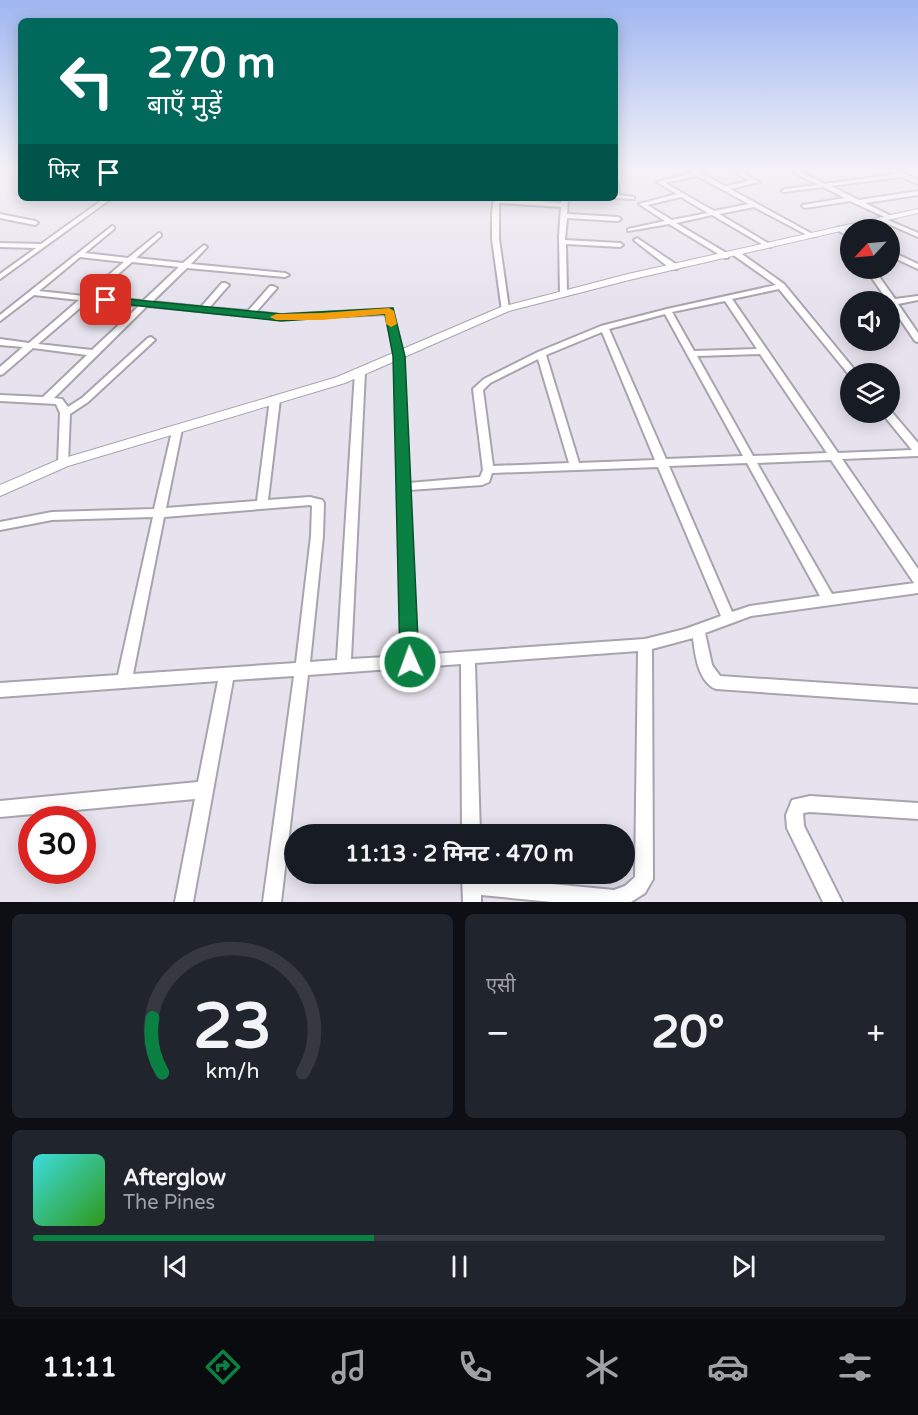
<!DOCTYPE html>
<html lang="hi">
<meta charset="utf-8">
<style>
:root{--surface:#171b24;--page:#20242c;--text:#f1f3f6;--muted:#9ea1a6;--line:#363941;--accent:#0b8043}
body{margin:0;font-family:"Varela Round","Noto Sans Devanagari",sans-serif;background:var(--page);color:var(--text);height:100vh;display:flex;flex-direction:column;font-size:22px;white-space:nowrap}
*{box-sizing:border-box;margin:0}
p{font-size:20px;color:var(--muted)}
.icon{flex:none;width:33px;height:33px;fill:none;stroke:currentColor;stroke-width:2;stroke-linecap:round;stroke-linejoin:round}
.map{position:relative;height:902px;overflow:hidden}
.drawer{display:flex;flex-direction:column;gap:12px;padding:12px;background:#0d0f14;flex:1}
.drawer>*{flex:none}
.hud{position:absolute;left:18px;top:18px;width:600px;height:183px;border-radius:9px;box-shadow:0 3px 15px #0003;background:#00695c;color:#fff;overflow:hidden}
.needle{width:39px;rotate:244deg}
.buttons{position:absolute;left:840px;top:219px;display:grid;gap:12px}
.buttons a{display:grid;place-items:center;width:60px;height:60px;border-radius:50%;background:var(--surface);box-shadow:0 3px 15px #0003;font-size:30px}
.speed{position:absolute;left:18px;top:806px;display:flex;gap:12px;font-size:30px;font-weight:700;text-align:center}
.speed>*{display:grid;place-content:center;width:78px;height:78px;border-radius:50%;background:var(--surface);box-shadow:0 3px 15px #0003;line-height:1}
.speed .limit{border:9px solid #d22;background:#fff;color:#111}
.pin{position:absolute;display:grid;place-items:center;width:51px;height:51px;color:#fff;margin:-26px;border-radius:12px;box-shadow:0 3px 9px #0006}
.me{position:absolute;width:66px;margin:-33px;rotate:358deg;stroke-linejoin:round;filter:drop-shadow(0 0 4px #0008)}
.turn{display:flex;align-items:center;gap:21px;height:126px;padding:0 30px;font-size:27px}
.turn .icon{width:78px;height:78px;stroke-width:2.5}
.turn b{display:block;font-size:42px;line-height:51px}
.then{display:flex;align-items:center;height:57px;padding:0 30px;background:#0003;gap:12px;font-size:22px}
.big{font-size:45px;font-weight:700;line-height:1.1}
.drawer .tile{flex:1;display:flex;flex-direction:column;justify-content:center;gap:9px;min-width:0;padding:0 21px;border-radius:9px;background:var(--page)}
.drawer .dial{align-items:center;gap:0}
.dial svg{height:156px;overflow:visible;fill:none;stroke:var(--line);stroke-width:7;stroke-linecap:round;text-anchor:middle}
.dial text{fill:var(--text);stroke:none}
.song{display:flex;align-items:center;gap:18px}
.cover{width:72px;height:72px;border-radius:9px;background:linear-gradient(135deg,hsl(180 70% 55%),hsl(110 70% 35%))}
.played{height:6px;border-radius:3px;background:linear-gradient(90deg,var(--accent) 40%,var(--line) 40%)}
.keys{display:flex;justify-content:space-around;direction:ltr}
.heat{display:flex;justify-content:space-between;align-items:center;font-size:33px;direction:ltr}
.drawer .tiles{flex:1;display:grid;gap:12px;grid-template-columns:1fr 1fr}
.tile:last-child{grid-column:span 2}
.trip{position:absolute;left:284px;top:824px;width:351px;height:60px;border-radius:30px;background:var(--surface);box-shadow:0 3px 15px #0003;font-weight:700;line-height:60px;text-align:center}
.dock{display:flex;height:96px;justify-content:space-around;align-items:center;background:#090b0e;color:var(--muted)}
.dock .icon{width:42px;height:42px}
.dock .on{color:var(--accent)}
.dock b{font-size:27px;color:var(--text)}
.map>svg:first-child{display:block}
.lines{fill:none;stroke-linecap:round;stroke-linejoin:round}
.minor-casing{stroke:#a7a4ae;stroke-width:4}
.tertiary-casing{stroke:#a7a4ae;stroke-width:2}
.minor{fill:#fff;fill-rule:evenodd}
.tertiary{fill:#fff;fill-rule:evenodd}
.route{fill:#0b8043;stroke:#07532c;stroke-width:1.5}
.slow{fill:#f59e0b}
</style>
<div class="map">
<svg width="918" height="902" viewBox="0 0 918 902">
<rect width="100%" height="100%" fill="#e7e3ee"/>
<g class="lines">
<g class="minor-casing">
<path id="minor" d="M 690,170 L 695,170 L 725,186 L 750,181 L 734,172 L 739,171 L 759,182 L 730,189 L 816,236 L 811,237 L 754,207 L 719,214 L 771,245 L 771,247 L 767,247 L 712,215 L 676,223 L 728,254 L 728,258 L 725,258 L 669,224 L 628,231 L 628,229 L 665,221 L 639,204 L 677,194 L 657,182 L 692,173 ZM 697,176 L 749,204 L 714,211 L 665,183 ZM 681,197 L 708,213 L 672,220 L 647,205 Z
M 797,170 L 825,184 L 895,174 L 892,172 L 896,170 L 918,180 L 918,184 L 901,177 L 831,186 L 859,200 L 918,191 L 918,195 L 865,203 L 891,216 L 891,218 L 889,219 L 850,201 L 805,208 L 802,206 L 803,205 L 845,198 L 823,187 L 783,192 L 782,191 L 785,189 L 818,185 L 793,172 Z
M 615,182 L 618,184 L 619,195 L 634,197 L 634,199 L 613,198 L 615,198 Z
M 105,198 L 112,198 L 0,279 L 0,274 L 36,248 L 0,247 L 0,243 L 41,244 Z
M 494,198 L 561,203 L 562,198 L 568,198 L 567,214 L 618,217 L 621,219 L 618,221 L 567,218 L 565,240 L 620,243 L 623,245 L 620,247 L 566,244 L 567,294 L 563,296 L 560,296 L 559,236 L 561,207 L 499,203 L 499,239 L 509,309 L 505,311 L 502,311 L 492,239 L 492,212 Z
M 0,214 L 35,221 L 38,223 L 35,225 L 0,218 Z
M 879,218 L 883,218 L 918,233 L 918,237 L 879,220 Z
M 112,226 L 114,227 L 114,229 L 85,253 L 128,258 L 159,233 L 161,234 L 161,236 L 136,258 L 183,263 L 204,245 L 207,247 L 191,264 L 285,273 L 289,275 L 285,277 L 187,268 L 152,302 L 201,307 L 222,283 L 225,283 L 229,285 L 209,308 L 248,311 L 270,286 L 273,286 L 277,288 L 256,312 L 281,315 L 392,309 L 403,356 L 409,483 L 480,477 L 483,470 L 473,389 L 484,379 L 538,352 L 601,326 L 667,309 L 776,285 L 732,254 L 739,252 L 784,284 L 858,374 L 850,374 L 850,376 L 779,289 L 732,299 L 838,453 L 912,450 L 881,412 L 890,412 L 890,410 L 918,443 L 918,456 L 842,459 L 918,569 L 918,593 L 751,616 L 705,633 L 712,665 L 720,676 L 918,689 L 918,703 L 716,689 C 698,682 695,654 693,638 L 652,649 L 653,879 L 645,893 L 631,902 L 552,902 L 481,895 L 481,902 L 463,902 L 462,873 L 480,873 L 480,877 L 614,890 L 625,886 L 635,877 L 638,651 L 475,663 L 480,834 L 462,834 L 461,664 L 308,675 L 281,902 L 263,902 L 294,676 L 233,680 L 193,902 L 175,902 L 195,799 L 0,817 L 0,801 L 198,782 L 218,681 L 0,697 L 0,683 L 118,675 L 153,517 L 52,520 L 0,530 L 0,522 L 52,512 L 154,509 L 173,427 L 181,427 L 182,429 L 166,508 L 257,501 L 270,399 L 272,397 L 278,397 L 280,399 L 268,500 L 310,497 L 322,500 L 324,503 L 323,536 L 310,662 L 337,660 L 355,372 L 357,370 L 363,370 L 365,372 L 351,659 L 403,656 L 395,356 L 386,314 L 281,319 L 147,306 L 54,398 L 62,399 L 68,407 L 82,398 L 148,338 L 151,337 L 155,340 L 88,402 L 70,414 L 68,463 L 63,467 L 58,463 L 60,413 L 56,404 L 0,401 L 0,395 L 43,397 L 87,355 L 33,348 L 3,374 L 0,375 L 0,367 L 23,347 L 0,345 L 0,339 L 29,343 L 79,300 L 34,295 L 0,321 L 0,315 ZM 80,257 L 124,262 L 84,296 L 39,291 ZM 132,262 L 179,267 L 143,301 L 93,296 ZM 88,301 L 139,306 L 92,350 L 38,344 ZM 725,301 L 757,349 L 694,351 L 672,312 ZM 665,314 L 743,456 L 666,459 L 609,329 ZM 602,332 L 655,460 L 579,463 L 546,355 ZM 760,354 L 827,453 L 753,456 L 697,356 ZM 538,359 L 569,463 L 493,466 L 483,390 L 490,383 ZM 831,460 L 914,583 L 915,583 L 832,594 L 757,463 ZM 747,463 L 820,596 L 750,606 L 732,612 L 669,466 ZM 658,467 L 721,616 L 685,629 L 645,639 L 417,655 L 409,490 L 482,485 L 489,482 L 492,473 ZM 310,505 L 312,506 L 311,536 L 296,663 L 133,674 L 164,517 Z
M 839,227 L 850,233 L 850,237 L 837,230 L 837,228 Z
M 637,238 L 677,265 L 677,269 L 671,269 L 635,241 L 634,240 Z
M 890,251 L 918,264 L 918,269 L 890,256 Z
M 869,268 L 877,268 L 878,275 L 895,299 L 918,296 L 918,300 L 898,304 L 918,333 L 918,342 L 915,341 L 870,275 Z
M 810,796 L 918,803 L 918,819 L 810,812 L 803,813 L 804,826 L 842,902 L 823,902 L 787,828 L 786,815 L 792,800 Z"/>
</g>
<g class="tertiary-casing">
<path id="tertiary" d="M 918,209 L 918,213 L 629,280 L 509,311 L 345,383 L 68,466 L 0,496 L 0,485 L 58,460 L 337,377 L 501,307 L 628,274 Z"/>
</g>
<use href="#minor" class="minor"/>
<use href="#tertiary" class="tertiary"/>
</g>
<linearGradient id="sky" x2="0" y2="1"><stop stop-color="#9fb6f1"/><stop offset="0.57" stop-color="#f4f2f7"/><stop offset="1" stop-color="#f4f2f7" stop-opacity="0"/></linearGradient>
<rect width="918" height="297" fill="url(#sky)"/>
<path class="route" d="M 106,297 L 281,314 L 393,308 L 405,356 L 419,662 L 416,668 L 410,670 L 403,668 L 400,662 L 393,356 L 385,314 L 281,321 L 103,302 L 103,298 Z"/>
<path class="slow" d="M 389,308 L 394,311 L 397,324 L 391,327 L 386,324 L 385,314 L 322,320 L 276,320 L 270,317 L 276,314 L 322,313 Z"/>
</svg>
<div class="buttons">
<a><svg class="needle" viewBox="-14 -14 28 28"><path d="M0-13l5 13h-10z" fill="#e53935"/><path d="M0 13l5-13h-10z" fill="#9ea1a6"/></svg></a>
<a><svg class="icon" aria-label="sound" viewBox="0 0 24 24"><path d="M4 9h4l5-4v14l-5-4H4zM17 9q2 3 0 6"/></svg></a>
<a><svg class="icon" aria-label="layers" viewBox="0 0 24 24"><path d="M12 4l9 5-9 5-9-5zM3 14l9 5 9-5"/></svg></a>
</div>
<div class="speed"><div class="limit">30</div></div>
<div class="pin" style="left:106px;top:300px;background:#d93025"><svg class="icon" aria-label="arrive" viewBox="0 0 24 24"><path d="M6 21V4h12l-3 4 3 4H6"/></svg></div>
<svg class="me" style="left:410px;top:662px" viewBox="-20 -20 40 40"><circle r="17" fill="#0b8043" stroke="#fff" stroke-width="3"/><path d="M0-11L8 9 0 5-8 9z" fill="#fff"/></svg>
<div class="trip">11:13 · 2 मिनट · 470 m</div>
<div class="hud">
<div class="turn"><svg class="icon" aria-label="left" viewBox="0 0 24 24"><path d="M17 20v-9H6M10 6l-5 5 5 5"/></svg><div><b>270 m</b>बाएँ मुड़ें</div></div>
<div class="then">फिर<svg class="icon" aria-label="arrive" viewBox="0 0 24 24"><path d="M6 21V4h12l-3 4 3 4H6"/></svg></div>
</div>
</div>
<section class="drawer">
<div class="tiles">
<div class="tile dial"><svg viewBox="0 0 100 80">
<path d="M14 69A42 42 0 1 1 86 69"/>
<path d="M14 69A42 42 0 0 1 9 41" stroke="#0b8043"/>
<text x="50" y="56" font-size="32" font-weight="700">23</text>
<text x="50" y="72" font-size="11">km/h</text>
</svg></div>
<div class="tile"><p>एसी</p>
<div class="heat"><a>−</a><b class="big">20°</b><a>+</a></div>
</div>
<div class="tile">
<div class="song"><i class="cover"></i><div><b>Afterglow</b><p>The Pines</p></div></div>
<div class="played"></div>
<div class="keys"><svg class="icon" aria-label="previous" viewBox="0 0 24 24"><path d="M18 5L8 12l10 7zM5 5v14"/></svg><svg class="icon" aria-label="pause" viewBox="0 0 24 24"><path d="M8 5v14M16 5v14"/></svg><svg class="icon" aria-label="next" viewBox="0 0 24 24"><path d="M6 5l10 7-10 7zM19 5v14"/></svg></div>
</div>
</div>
</section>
<nav class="dock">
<b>11:11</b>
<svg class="icon on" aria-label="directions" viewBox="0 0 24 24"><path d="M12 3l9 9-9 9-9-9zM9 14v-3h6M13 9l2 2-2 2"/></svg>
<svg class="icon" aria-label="music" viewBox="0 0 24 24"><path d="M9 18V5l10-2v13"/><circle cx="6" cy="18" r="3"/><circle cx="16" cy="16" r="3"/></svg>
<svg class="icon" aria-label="phone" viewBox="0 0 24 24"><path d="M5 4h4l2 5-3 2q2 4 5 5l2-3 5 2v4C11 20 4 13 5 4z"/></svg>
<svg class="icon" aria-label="climate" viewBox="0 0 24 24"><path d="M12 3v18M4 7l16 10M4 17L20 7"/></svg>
<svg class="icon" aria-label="car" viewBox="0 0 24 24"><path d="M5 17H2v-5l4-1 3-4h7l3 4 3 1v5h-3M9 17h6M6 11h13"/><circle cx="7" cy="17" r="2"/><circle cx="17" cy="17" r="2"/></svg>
<svg class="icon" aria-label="filters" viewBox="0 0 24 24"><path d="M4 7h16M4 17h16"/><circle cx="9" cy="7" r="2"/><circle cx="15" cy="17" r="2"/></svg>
</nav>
